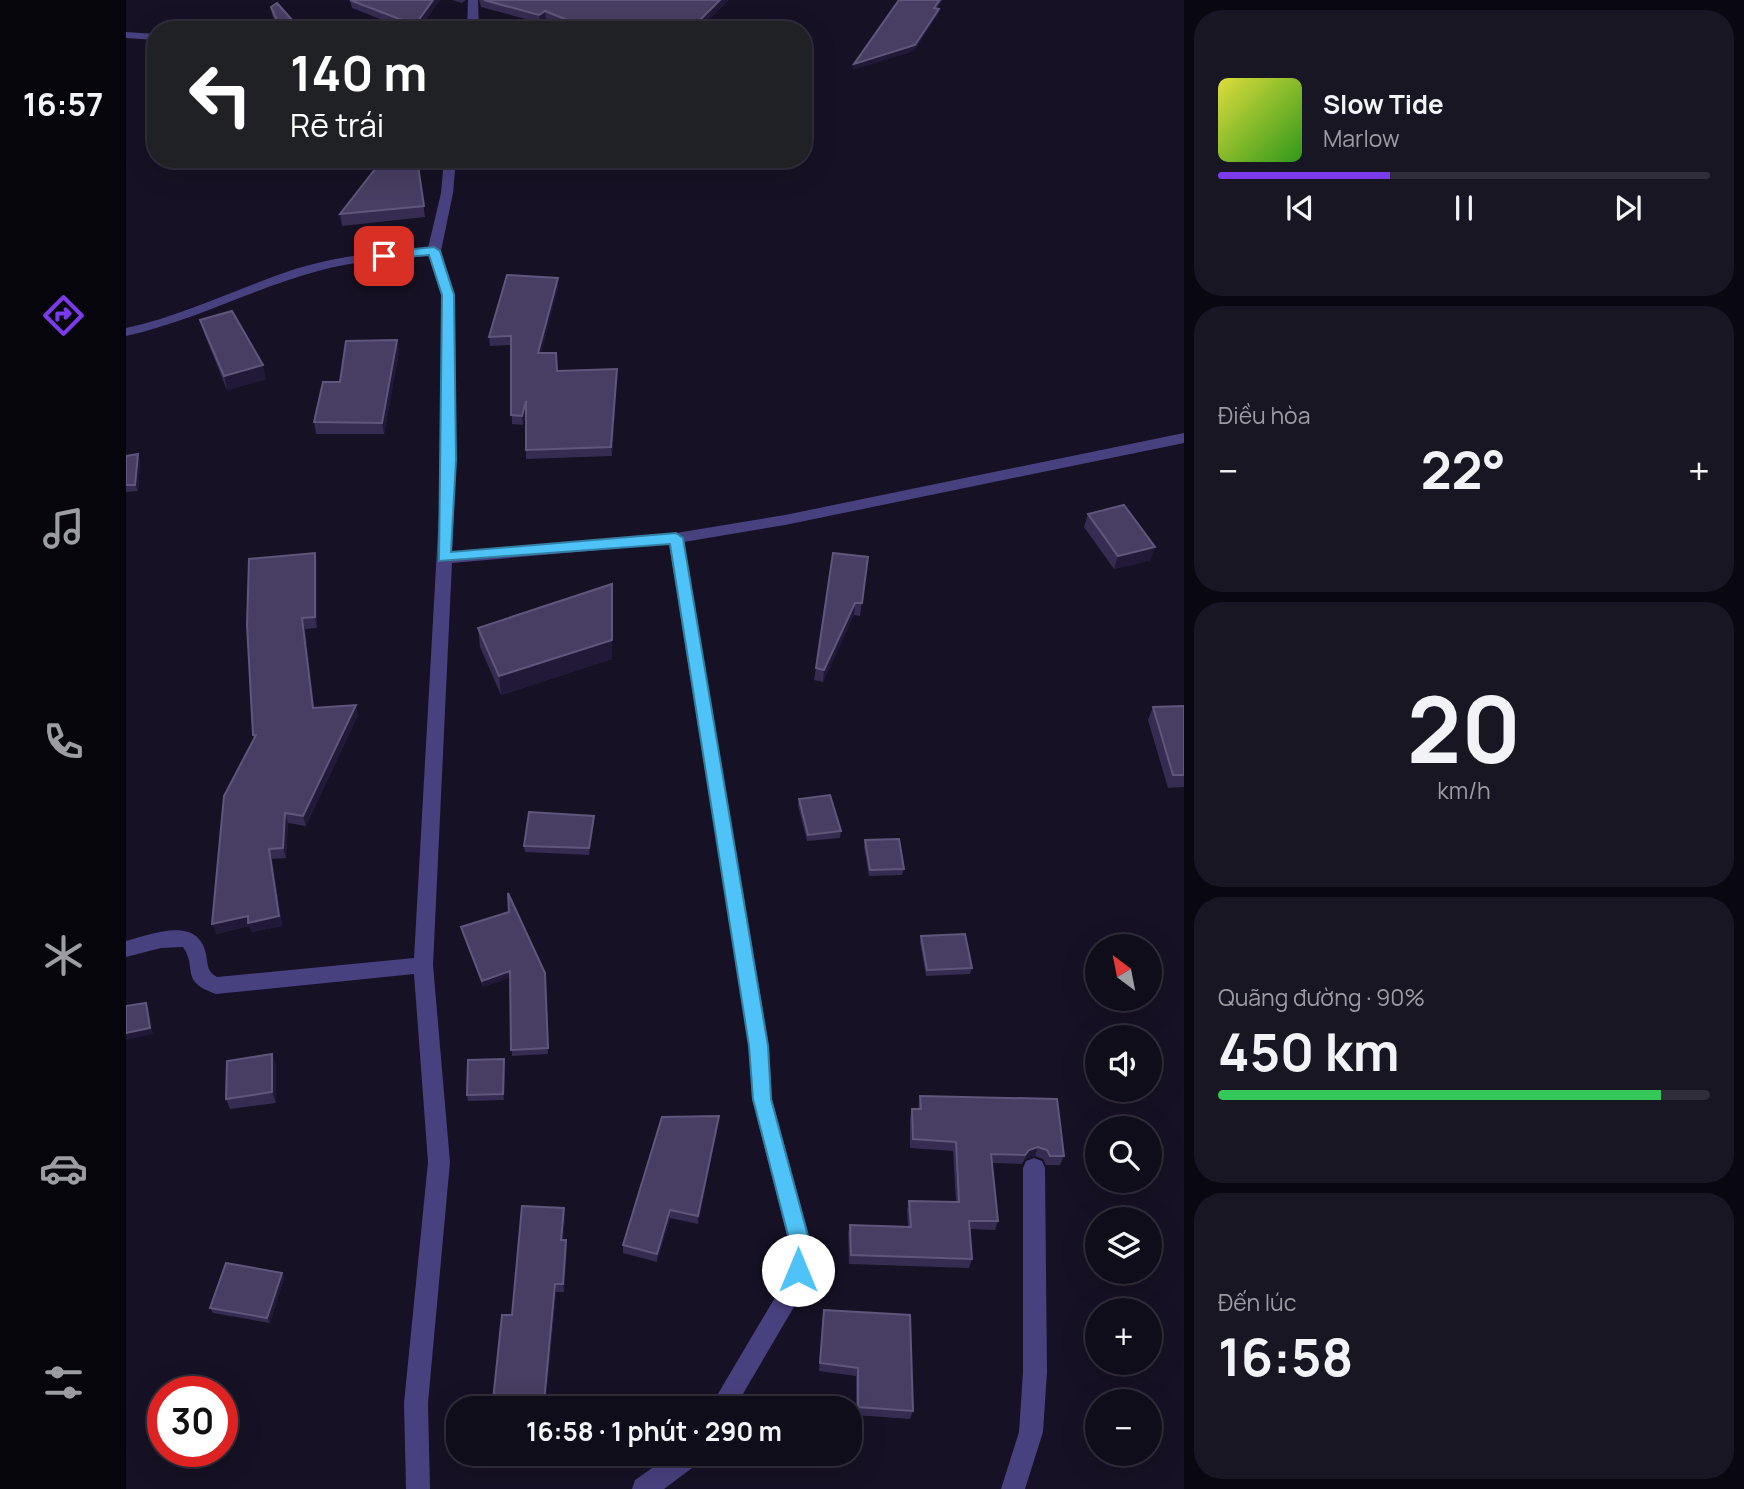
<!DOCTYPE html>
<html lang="vi">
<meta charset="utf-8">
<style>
:root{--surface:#100d1b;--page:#191624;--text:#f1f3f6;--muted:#9c9ca3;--line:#302d3a;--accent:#7c3aed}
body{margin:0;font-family:Manrope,sans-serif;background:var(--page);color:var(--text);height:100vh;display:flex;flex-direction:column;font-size:26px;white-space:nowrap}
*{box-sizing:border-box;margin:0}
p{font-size:23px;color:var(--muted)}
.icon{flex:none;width:38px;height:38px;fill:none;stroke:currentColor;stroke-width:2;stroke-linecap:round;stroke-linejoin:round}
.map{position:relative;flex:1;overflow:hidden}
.side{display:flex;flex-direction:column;gap:10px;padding:10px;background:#09070f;width:560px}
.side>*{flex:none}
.top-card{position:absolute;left:21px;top:21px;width:665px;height:147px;border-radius:28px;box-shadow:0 7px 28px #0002,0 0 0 2px var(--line);background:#202124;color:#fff;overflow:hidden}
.needle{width:46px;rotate:328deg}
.fabs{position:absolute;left:959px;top:934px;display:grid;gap:14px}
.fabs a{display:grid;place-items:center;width:77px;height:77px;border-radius:50%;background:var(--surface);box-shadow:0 7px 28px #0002,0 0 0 2px var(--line);font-size:35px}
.speed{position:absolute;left:21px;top:1376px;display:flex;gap:14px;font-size:35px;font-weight:700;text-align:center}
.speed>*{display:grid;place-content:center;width:91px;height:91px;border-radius:50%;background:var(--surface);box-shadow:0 7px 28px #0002,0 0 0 2px var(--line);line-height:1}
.speed .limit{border:10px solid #d22;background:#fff;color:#111}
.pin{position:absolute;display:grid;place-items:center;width:60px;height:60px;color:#fff;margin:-30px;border-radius:14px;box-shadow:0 4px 10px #0006}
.me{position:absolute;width:77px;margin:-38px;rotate:0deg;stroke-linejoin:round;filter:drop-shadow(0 0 5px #0008)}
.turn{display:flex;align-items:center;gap:24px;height:147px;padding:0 28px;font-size:32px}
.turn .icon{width:91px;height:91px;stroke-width:2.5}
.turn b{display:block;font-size:49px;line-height:60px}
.big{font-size:52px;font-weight:700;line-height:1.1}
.side .widget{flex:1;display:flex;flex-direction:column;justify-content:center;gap:10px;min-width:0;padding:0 24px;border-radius:28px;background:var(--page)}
.side .dial{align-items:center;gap:0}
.dial b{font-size:91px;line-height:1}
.song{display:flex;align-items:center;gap:21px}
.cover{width:84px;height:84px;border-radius:10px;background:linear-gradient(135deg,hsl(60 70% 55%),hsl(110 70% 35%))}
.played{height:7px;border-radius:4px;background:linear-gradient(90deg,var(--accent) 35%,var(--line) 35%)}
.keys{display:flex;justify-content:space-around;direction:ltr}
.heat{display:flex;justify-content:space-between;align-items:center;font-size:38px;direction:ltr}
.charge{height:10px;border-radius:5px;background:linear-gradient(90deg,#34c759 90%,var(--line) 0)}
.trip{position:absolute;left:320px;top:1396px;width:416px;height:70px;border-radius:28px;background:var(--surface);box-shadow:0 7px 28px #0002,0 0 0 2px var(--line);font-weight:700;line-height:70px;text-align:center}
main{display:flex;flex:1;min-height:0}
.tabs{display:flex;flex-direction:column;width:126px;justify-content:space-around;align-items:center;background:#06050b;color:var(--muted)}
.tabs .icon{width:49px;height:49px}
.tabs .active{color:var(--accent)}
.tabs b{font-size:32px;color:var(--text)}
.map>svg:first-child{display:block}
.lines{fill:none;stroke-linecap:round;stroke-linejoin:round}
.street{fill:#48417f;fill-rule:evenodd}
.wall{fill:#362c51}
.shaded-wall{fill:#211937}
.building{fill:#483e63;stroke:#60567b;stroke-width:2}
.route{fill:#4fc3f7;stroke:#337fa1;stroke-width:2}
</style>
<main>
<nav class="tabs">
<b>16:57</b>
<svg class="icon active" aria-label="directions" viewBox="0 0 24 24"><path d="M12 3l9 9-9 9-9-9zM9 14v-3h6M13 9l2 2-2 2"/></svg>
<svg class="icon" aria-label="music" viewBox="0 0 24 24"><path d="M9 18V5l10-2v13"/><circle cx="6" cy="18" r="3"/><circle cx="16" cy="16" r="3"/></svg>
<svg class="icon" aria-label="phone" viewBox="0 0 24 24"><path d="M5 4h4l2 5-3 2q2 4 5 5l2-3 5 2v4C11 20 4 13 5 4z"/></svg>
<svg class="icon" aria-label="climate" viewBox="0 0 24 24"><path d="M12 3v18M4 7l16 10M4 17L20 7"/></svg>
<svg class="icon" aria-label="car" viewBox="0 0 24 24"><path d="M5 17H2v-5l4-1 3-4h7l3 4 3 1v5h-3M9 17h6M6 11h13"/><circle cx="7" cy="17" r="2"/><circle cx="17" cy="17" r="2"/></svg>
<svg class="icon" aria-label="filters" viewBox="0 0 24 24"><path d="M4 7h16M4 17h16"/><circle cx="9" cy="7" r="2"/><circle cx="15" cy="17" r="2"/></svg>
</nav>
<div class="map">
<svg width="1058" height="1489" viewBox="0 0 1058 1489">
<rect width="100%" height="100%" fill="#161124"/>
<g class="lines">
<path class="street" d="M 342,0 L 352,0 L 353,30 L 341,30 Z
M 0,32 L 30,34 L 30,40 L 0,38 Z
M 318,159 L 330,159 L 327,193 L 315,251 L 329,295 L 330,460 L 326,552 L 550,533 L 659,515 L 1058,433 L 1058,443 L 659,525 L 558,542 L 643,1046 L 646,1099 L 686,1247 L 675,1295 L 608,1409 L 583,1409 L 657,1284 L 664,1247 L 626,1099 L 623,1046 L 543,544 L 326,563 L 307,965 L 324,1162 L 302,1403 L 304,1489 L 280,1489 L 278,1403 L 302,1162 L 288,974 L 90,994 C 53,981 72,969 57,947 L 35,948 L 0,957 L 0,941 C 26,934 72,915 80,954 C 82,965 81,972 91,977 L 288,958 L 316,460 L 315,295 L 303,255 C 266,259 228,261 192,271 C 126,289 67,321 0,336 L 0,328 C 59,315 112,288 169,269 C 212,256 257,251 302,248 L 315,193 Z
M 908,1158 L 916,1161 L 919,1168 L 921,1372 L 917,1432 L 899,1489 L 875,1489 L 893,1432 L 897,1372 L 897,1168 L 900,1161 Z
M 546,1454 L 578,1454 L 574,1462 L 538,1489 L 506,1489 L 509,1480 Z"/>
</g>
<path class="wall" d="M 224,0 L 314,0 L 292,30 L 282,30 L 226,8 Z
M 326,0 L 340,0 L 336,3 Z
M 353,0 L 602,0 L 572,30 L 447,30 L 420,19 L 414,23 L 355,7 Z
M 145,7 L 175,30 L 153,30 L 146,15 Z
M 291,159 L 299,217 L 216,226 L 214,214 Z
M 432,278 L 432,287 L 415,353 L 431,371 L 491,369 L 486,456 L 400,459 L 400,413 L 397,425 L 386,424 L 385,345 L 364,346 L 363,337 Z
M 74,320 L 140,379 L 101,390 L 78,333 Z
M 271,340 L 273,352 L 258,434 L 190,434 L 188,422 L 214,382 Z
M 12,454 L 14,461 L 12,491 L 0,492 L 0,456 Z
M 962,514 L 1025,560 L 988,569 L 958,527 Z
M 189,553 L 191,563 L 191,628 L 179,629 L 188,708 L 232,715 L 180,826 L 162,823 L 160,858 L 146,859 L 156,926 L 126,932 L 123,926 L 90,934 L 128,739 L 127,735 Z
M 742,557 L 734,616 L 728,615 L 697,682 L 688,680 L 690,668 Z
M 352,628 L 486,659 L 375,695 L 354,647 Z
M 1058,706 L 1058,787 L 1042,788 L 1022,720 L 1027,707 Z
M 673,799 L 715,831 L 714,838 L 681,841 L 672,805 Z
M 468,816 L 468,822 L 463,855 L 399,852 L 398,846 Z
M 739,840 L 778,869 L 776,875 L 743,876 L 738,847 Z
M 335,927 L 419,973 L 422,1054 L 386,1056 L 384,977 L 357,987 L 336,933 Z
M 795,936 L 846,968 L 844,974 L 800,976 L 794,942 Z
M 150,1064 L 150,1103 L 104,1109 L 100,1099 Z
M 379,1065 L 378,1100 L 342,1101 L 341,1095 Z
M 794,1096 L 938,1156 L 934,1165 L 920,1165 L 917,1159 L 909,1156 L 899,1159 L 896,1164 L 866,1163 L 872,1221 L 869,1230 L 844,1229 L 846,1259 L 843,1268 L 723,1264 L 722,1233 L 724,1225 L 782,1226 L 781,1210 L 783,1201 L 830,1202 L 827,1151 L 784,1148 L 784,1118 L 786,1109 L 792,1109 Z
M 592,1124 L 572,1224 L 544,1218 L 531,1262 L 497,1253 L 497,1245 Z
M 439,1217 L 437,1240 L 440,1240 L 441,1248 L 438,1292 L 430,1292 L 419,1409 L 368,1407 L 367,1400 L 386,1315 Z
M 156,1273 L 158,1278 L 144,1323 L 87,1313 L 84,1308 Z
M 698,1310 L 787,1411 L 784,1419 L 730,1415 L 730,1376 L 693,1371 L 697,1318 Z"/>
<path class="shaded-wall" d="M 307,0 L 314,0 L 292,30 L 289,30 L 289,25 Z
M 594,0 L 602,0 L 572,30 L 564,30 Z
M 814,0 L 817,0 L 807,14 L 808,8 Z
M 813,9 L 812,15 L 788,51 L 727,70 L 728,64 Z
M 419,11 L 420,19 L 414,23 L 413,15 Z
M 432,278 L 432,287 L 413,362 L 412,353 Z
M 271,340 L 273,352 L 258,434 L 256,423 Z
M 137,365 L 140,379 L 101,390 L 98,376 Z
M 491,369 L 491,378 L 486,456 L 485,447 Z
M 400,401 L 401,410 L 397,425 L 396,416 Z
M 12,454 L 14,461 L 12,491 L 9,485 Z
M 1029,547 L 1025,560 L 988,569 L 992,556 Z
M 189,553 L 191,563 L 191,628 L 189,617 Z
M 486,584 L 486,659 L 375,695 L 373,676 Z
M 729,603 L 728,615 L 697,682 L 698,670 Z
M 176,618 L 179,629 L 190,719 L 187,708 Z
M 230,705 L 232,715 L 180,826 L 177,816 Z
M 159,813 L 162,823 L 160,858 L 157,848 Z
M 468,816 L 468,822 L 463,855 L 463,848 Z
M 143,849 L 146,859 L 156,926 L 126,932 L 123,926 L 90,934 L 86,924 Z
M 384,971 L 385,977 L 357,987 L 356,981 Z
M 20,1003 L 23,1009 L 27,1034 L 0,1040 L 0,1033 Z
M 146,1054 L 150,1064 L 150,1103 L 146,1092 Z
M 378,1059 L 379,1065 L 378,1100 L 377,1094 Z
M 593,1116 L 592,1124 L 572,1224 L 572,1216 Z
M 912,1147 L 909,1156 L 899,1159 L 896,1164 L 903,1150 Z
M 438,1208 L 439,1217 L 436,1247 L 435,1240 Z
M 544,1210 L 544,1218 L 531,1262 L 531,1254 Z
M 440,1240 L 441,1248 L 438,1292 L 437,1284 Z
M 156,1273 L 158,1278 L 144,1323 L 141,1318 Z
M 429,1284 L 430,1292 L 419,1409 L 418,1402 Z"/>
<path class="building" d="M 224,0 L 307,0 L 289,25 Z
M 358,0 L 594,0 L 564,30 L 466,30 L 419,11 L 413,15 Z
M 773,0 L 814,0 L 808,8 L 813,9 L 789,45 L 728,64 Z
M 151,3 L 175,30 L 155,30 L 145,7 Z
M 257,159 L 291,159 L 298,206 L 214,214 Z
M 381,275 L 432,278 L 412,353 L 430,353 L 431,371 L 491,369 L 485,447 L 400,450 L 400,401 L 396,416 L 385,415 L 385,336 L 363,337 Z
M 106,311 L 137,365 L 98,376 L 74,320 Z
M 271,340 L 256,423 L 188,422 L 197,382 L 214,382 L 220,341 Z
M 12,454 L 9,485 L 0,485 L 0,456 Z
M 998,505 L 1029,547 L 992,556 L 962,514 Z
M 189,553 L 189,617 L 176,618 L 187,708 L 230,705 L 177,816 L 159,813 L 157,848 L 143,849 L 153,916 L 122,923 L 122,916 L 86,924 L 98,796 L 130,735 L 127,735 L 121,625 L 123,559 Z
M 707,553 L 742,557 L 736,603 L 729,603 L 698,670 L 690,668 Z
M 486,584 L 486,640 L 373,676 L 352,628 Z
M 1058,706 L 1058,775 L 1047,775 L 1027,707 Z
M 704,795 L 715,831 L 682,835 L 673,799 Z
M 403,812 L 468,816 L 463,848 L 398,846 Z
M 773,839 L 778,869 L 744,870 L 739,840 Z
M 382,893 L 419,973 L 422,1048 L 385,1050 L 384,971 L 356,981 L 335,927 L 383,912 Z
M 839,934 L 846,968 L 801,970 L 795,936 Z
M 20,1003 L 24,1028 L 0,1033 L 0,1006 Z
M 146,1054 L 146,1092 L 100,1099 L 101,1061 Z
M 378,1059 L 377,1094 L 341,1095 L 342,1060 Z
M 794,1096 L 931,1099 L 938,1156 L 924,1156 L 921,1150 L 912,1147 L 903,1150 L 899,1155 L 865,1154 L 872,1221 L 843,1221 L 846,1259 L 725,1255 L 724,1225 L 785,1227 L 783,1201 L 833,1202 L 830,1142 L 787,1139 L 786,1109 L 795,1109 Z
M 593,1116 L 572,1216 L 544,1210 L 531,1254 L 497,1245 L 536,1117 Z
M 396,1206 L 438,1208 L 435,1240 L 440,1240 L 437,1284 L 429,1284 L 418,1402 L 367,1400 L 376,1315 L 386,1315 Z
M 100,1263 L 156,1273 L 141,1318 L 84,1308 Z
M 698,1310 L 784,1315 L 787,1411 L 732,1407 L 732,1368 L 694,1363 Z"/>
<path class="route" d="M 308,247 L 314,251 L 328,295 L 330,460 L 325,552 L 550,533 L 557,538 L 642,1046 L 645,1099 L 685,1247 L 679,1277 L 672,1280 L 665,1277 L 662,1270 L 665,1247 L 627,1099 L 623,1046 L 544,544 L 313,561 L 316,295 L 303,255 L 258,259 L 252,256 L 258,252 Z"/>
</svg>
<div class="fabs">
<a><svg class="needle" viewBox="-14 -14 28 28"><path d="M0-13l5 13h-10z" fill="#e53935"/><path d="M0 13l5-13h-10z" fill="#9c9ca3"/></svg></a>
<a><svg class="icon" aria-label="sound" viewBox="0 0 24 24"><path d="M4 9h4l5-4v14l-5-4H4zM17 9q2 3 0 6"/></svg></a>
<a><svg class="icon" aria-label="search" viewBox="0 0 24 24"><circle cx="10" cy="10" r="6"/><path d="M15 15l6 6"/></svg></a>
<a><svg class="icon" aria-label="layers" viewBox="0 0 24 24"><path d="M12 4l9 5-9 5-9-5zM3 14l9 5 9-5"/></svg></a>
<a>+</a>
<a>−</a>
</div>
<div class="speed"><div class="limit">30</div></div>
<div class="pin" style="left:258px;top:256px;background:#d93025"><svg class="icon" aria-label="arrive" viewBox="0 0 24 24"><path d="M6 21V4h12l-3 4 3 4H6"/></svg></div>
<svg class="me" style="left:672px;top:1270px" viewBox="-20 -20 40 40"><circle r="19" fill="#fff"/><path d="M0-13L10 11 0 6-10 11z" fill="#4fc3f7"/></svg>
<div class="trip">16:58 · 1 phút · 290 m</div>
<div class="top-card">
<div class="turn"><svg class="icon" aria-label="left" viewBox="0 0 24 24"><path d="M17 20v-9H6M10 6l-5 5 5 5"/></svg><div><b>140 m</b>Rẽ trái</div></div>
</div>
</div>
<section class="side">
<div class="widget">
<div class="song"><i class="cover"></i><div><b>Slow Tide</b><p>Marlow</p></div></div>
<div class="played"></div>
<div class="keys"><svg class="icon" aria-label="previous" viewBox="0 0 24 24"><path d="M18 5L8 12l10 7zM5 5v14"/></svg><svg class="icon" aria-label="pause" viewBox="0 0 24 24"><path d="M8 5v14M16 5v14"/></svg><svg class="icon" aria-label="next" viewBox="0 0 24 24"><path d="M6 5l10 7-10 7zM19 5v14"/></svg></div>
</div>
<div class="widget"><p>Điều hòa</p>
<div class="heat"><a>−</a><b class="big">22°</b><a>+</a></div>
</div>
<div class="widget dial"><b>20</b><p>km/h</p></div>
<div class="widget"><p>Quãng đường · 90%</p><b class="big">450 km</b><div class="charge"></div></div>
<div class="widget"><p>Đến lúc</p><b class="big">16:58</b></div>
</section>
</main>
